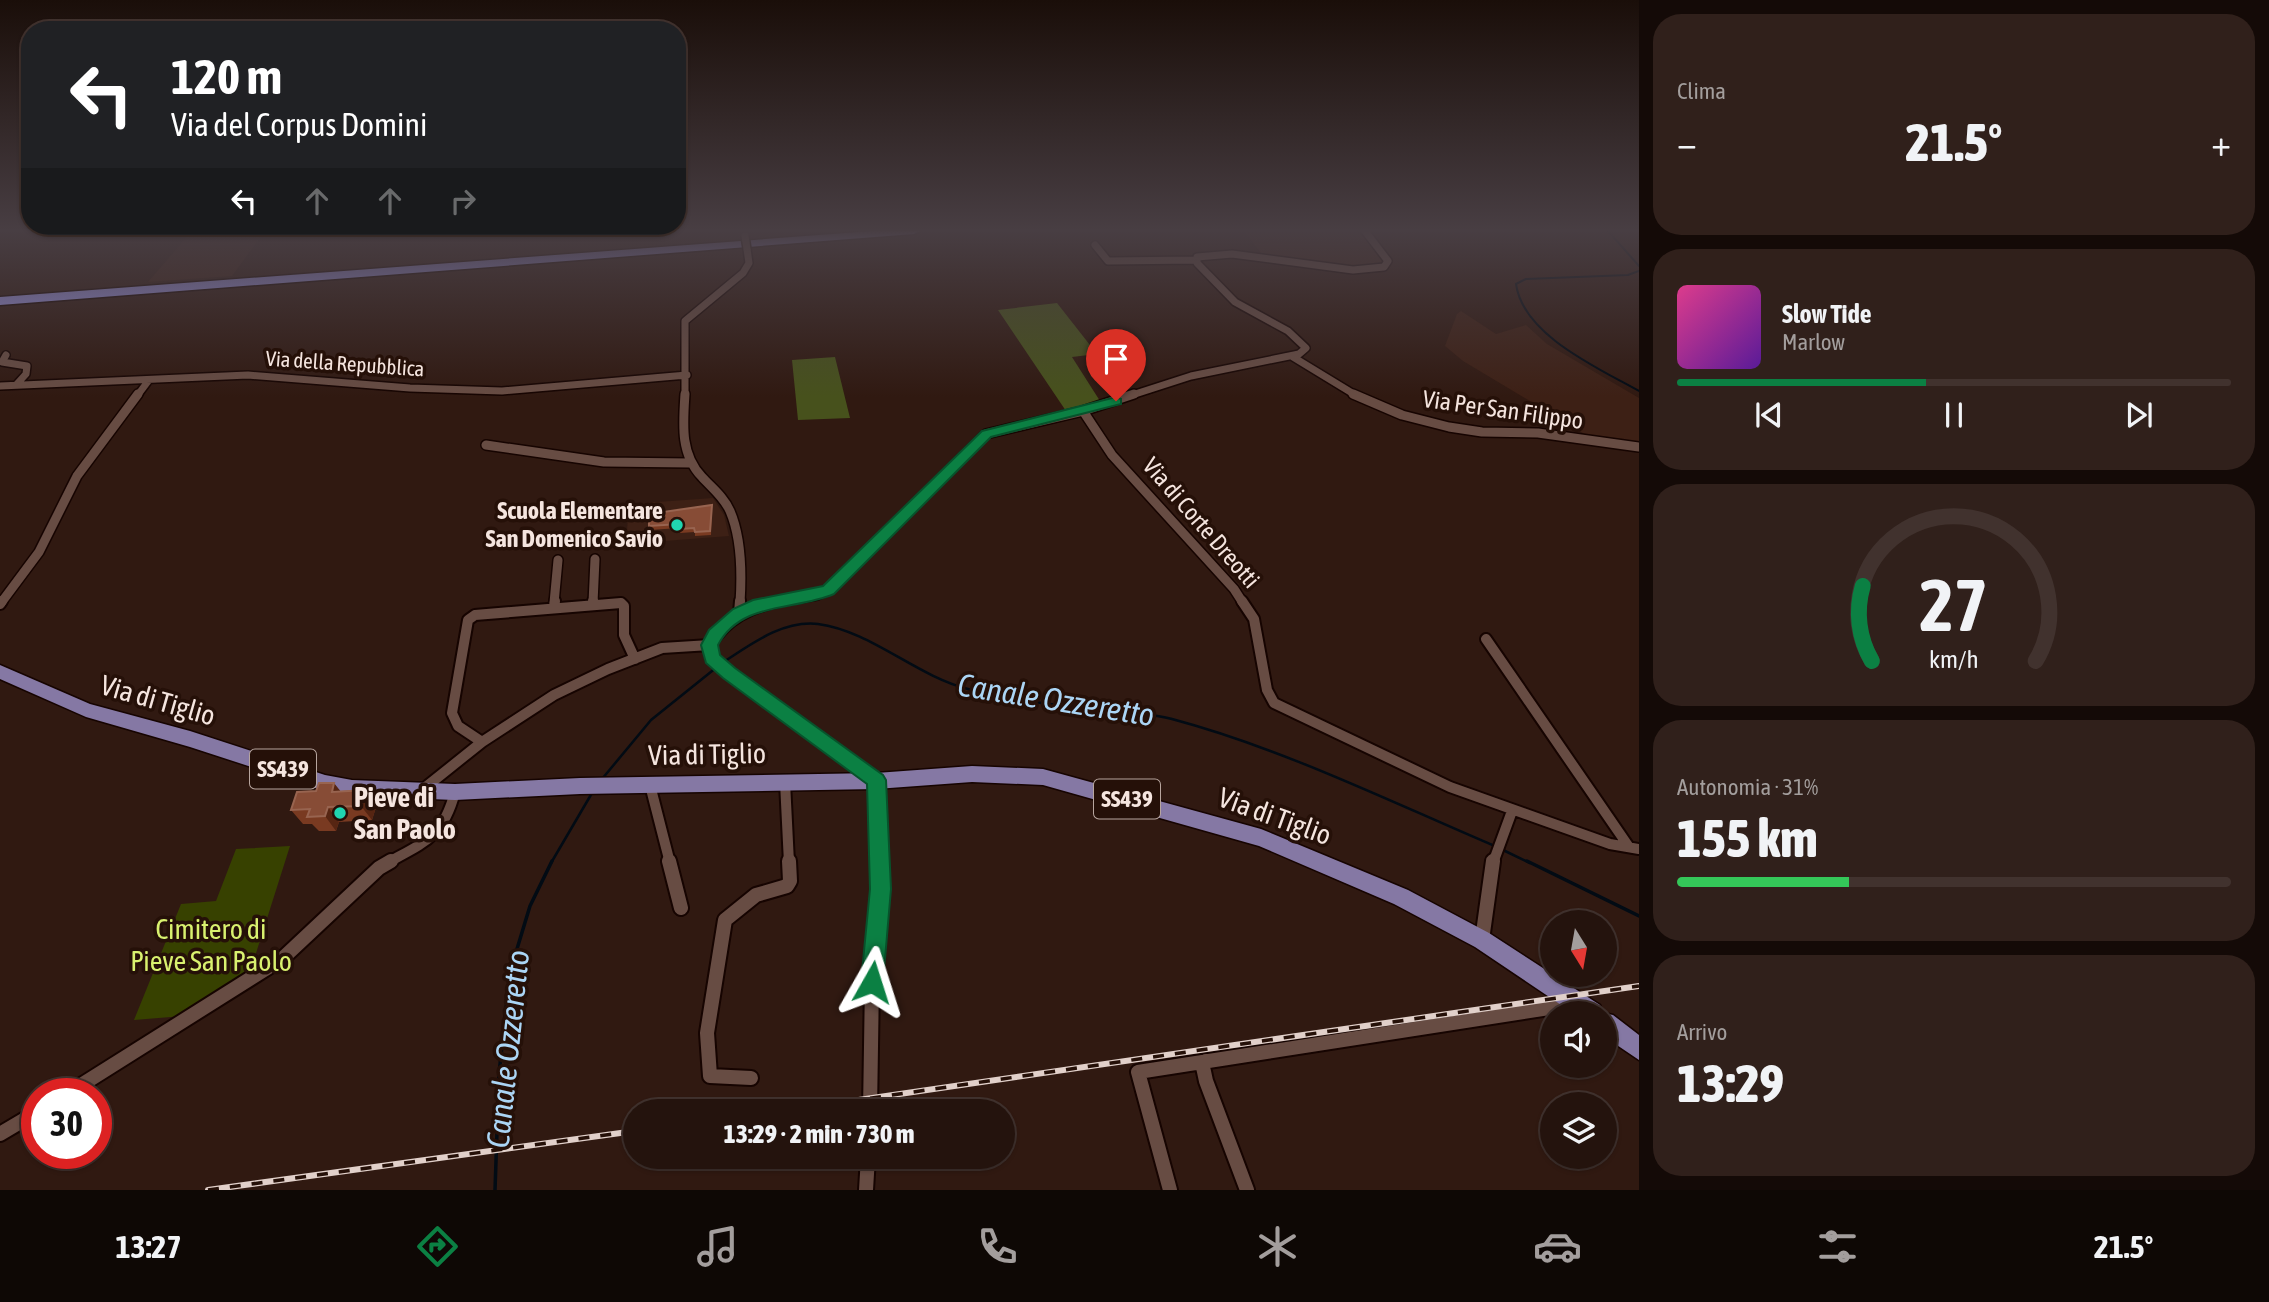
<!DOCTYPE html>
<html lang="it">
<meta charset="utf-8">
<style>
:root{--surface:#24130d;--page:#30201b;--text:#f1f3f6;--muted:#a39e9d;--line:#41322e;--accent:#0b8043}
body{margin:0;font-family:"Asap Condensed",sans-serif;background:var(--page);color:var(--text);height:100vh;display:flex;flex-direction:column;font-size:26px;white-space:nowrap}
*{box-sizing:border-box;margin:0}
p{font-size:23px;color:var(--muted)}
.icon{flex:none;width:38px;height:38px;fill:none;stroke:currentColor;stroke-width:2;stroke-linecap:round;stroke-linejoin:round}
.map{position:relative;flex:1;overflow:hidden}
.sheet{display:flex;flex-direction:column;gap:14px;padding:14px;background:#140a07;width:630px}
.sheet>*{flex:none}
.guide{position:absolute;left:21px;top:21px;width:665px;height:214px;border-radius:28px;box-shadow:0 2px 5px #0004,0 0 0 2px var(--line);background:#202124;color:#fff;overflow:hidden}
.needle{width:46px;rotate:169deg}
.tools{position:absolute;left:1540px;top:910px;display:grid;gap:14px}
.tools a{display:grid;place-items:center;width:77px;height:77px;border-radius:50%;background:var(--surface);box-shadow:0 2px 5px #0004,0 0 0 2px var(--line);font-size:35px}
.speed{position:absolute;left:21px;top:1078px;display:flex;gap:14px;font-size:35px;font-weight:700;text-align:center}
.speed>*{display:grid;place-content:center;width:91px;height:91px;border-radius:50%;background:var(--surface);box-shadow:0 2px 5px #0004,0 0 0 2px var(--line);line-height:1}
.speed .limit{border:10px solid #d22;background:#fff;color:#111}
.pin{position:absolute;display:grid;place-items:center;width:60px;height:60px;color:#fff;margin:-72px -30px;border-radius:50% 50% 50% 0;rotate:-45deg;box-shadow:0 0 7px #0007}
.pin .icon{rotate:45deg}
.me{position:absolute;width:77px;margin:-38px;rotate:6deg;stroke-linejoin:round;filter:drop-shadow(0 0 5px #0008)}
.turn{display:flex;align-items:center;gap:24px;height:147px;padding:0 35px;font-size:32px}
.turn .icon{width:91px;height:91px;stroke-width:2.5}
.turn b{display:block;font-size:49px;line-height:60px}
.lanes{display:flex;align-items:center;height:66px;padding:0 35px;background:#0003;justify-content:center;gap:35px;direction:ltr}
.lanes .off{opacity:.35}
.big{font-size:52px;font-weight:800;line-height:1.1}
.sheet .card{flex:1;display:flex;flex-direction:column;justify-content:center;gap:10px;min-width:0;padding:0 24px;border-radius:28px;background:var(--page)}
.sheet .dial{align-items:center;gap:0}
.dial svg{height:182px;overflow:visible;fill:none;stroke:var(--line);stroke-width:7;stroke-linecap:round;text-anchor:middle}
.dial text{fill:var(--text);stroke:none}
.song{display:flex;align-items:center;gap:21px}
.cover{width:84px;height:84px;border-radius:10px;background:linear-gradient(135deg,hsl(330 70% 55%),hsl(270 70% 35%))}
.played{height:7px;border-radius:4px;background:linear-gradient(90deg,var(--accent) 45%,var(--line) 45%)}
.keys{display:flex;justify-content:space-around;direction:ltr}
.heat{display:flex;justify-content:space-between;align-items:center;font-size:38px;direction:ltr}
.charge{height:10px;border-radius:5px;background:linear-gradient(90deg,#34c759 31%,var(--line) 0)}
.trip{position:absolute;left:623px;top:1099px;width:392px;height:70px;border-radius:35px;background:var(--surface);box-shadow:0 2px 5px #0004,0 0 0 2px var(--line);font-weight:800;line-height:70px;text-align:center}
.tabs{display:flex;height:112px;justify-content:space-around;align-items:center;background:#0e0805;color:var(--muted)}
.tabs .icon{width:49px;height:49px}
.tabs .selected{color:var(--accent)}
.tabs b{font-size:32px;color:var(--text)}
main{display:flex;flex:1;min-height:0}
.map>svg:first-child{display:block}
.built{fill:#3d2015}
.green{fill:#374100}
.forest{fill:#47511c}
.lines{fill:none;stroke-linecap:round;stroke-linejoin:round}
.stream-far2{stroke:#020b14;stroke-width:2}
.stream-far1{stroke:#020b14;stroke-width:2.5}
.stream{stroke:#020b14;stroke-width:3.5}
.minor-far3-casing{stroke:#160401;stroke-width:10}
.minor-far2-casing{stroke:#160401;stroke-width:12}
.minor-far1-casing{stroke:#160401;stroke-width:14}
.minor-casing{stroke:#160401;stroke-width:18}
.primary-casing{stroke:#160401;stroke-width:3}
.motorway-casing{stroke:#160401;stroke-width:3}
.minor-far3{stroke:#674c43;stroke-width:7}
.minor-far2{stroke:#674c43;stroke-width:9}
.minor-far1{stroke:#674c43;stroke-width:10}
.minor{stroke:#674c43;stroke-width:14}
.primary{fill:#8578a4;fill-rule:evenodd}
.motorway{fill:#9995e5;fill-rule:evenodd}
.rail-casing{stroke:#e1d0ca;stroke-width:6}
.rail{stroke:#251008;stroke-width:3.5;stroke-dasharray:11;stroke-linecap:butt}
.minor-bridge-casing{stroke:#160401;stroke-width:10;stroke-linecap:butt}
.minor-bridge{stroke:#674c43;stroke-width:7}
.wall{fill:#793a21}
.shaded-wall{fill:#562512}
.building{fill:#874c36;stroke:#986450;stroke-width:2}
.route{fill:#0b8043;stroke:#07532c;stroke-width:2}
.poi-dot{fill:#20d5b0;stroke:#251008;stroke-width:2.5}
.labels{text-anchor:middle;stroke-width:7;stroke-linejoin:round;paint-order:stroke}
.far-street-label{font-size:21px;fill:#f5e5df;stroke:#251008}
.shield{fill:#251008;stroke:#b7a59e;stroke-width:2}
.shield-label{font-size:23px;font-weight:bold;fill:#f5e5df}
.street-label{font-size:24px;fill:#f5e5df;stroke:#251008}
.poi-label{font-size:24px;font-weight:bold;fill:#f5e5df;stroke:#251008;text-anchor:end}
.near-street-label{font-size:28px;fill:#f5e5df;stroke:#251008}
.near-poi-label{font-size:28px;font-weight:bold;fill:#f5e5df;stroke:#251008;text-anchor:start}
.near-park-label{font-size:28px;fill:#d9f16f;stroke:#251008}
.near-water-label{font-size:32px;font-style:italic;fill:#abd5f5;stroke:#251008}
</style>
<main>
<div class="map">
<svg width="1639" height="1190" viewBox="0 0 1639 1190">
<rect width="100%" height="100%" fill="#301911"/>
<path class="built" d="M 192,231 L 265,231 L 232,276 L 148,282 Z
M 1244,231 L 1360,231 L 1384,259 L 1381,265 L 1368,268 L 1264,257 Z
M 1461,311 L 1496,334 L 1526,325 L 1547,344 L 1639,398 L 1639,442 L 1598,442 L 1463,361 L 1445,346 L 1457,314 Z
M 713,498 L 724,515 L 729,536 L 626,544 L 629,504 Z"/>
<path class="green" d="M 290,846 L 250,972 L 183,1016 L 134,1020 L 181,904 L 216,901 L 236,849 Z"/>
<path class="forest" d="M 1057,303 L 1097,354 L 1072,357 L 1100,401 L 1066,411 L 998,310 Z
M 835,357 L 850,418 L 798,420 L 792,360 Z"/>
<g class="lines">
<path class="stream-far2" d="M 1608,231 L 1639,266
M 1639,271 L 1628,275 L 1526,279 L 1516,284 C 1523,335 1598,368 1639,391"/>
<path class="stream-far1" d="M 722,663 C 750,645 782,620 818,624 C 871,631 916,676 968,689 C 1016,702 1066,706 1114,711 C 1133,714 1154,714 1172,719 C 1284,749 1391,802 1497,847
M 602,779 L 651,720 L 717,667
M 1503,850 L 1530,863
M 551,863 L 592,793"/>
<path class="stream" d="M 1527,861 L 1639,916
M 495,1190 L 499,1074 L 510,972 L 530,906 L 552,861"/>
<g class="minor-far3-casing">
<path id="minor-far3" d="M 1095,245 L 1108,261 L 1196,260
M 6,355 L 2,362 L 27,366 L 26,374 L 16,385
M 1293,357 L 1357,396
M 0,386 L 248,375 L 410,388 L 502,391 L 687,375
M 137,396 L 149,380
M 685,396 L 685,321 L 743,273 L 749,263 L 747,249
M 1129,396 L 1191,376 L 1299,354 L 1306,348 L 1288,331 L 1235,302 L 1197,263 L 1197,257 L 1232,254 L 1353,270 L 1384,267 L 1388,261 L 1365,231"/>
</g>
<g class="minor-far2-casing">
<path id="minor-far2" d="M 685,394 C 683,424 680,454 702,477 C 712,488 724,497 730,511 C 742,539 742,573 740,603
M 1353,394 L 1402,415 L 1449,427 L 1482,432 L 1538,433 L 1639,447
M 1083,411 L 1112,455 L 1234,589 L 1243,603
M 486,445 L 604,462 L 690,463
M 1,603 L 39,552 L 77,476 L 138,394
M 554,603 L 558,560
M 593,603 L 595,559
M 771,603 L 817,595 L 828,590 L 986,434 L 1083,411 L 1134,394"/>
</g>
<g class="minor-far1-casing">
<path id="minor-far1" d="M 1242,601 L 1254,619 L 1267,690 L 1274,703 L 1450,787 L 1610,844 L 1639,849
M 0,604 L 2,601
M 593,605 L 593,601
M 554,608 L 555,601
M 739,613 L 740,601
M 1486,639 L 1629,847
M 710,645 C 727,618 750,607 780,601
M 710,645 L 711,658 L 729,673 L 876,781 L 880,863
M 482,742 L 458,726 L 452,713 L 468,620 L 475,615 L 621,603 L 624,606 L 624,635 L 635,659
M 785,782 L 789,863
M 650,785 L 670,863
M 422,790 L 482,742 L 554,695 L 608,669 L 662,648 L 710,645
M 387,863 C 425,842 443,837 455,792
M 1493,863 L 1512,811"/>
</g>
<g class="minor-casing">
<path id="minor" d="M 669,861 L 681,908
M 1482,940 L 1493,861
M 1206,1061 L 1203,1067 L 1206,1081 L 1247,1190
M 751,1078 L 710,1076 L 707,1033 L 725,920 L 756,895 L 787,886 L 790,881 L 789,861
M 67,1094 L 283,958 L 379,868 L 391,861
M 870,1111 L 872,982 L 881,889 L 880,861
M 0,1134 L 37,1112
M 866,1190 L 868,1157
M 1170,1190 L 1138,1072 L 1575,1004"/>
</g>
<g class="primary-casing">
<path id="primary" d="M 0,665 L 90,704 L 190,731 L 325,775 L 352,780 L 455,784 L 580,778 L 876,773 L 972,766 L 1043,769 L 1261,829 L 1408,890 L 1489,933 L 1600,1005 L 1603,1013 L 1613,1015 L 1639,1035 L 1639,1060 L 1605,1037 L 1605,1013 L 1573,1013 L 1475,947 L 1394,904 L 1259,846 L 1043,785 L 972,782 L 876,789 L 580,794 L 455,800 L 352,796 L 325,791 L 190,747 L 86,717 L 0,679 Z"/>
</g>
<g class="motorway-casing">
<path id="motorway" d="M 872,231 L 920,231 L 914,234 L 0,305 L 0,297 Z"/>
</g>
<use href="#minor-far3" class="minor-far3"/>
<use href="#minor-far2" class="minor-far2"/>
<use href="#minor-far1" class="minor-far1"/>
<use href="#minor" class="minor"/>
<use href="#primary" class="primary"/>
<use href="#motorway" class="motorway"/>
<g class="rail-casing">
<path id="rail" d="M 783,1111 L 1639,986
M 208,1190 L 635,1131"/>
</g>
<use href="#rail" class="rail"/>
<g class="minor-bridge-casing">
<path id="minor-bridge" d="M 745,236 L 747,249"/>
</g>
<use href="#minor-bridge" class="minor-bridge"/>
</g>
<path class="wall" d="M 712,509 L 711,535 L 695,536 L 695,532 L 680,533 L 679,528 L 650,530 L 649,526 Z
M 366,790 L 377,804 L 372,820 L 339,822 L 336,831 L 319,831 L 312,824 L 303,824 L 291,810 L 341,791 Z"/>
<path class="shaded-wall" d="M 334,783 L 346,798 L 332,792 Z
M 366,790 L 377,804 L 372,820 L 361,806 Z
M 328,807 L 339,822 L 336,831 L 325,816 Z"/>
<path class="building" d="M 712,505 L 710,531 L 695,532 L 694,528 L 679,529 L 679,524 L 649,526 L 649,514 Z
M 319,783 L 334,783 L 332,792 L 366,790 L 361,806 L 328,807 L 325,816 L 307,817 L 310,809 L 291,810 L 297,792 L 316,791 Z"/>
<linearGradient id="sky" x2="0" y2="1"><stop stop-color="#1a0e09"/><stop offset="0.58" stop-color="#483e43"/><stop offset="1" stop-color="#483e43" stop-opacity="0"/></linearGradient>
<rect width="1639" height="397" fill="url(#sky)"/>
<path class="route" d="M 1116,397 L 1121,399 L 1121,404 L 991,437 L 834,594 C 795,611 741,601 718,645 L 720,655 L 735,668 L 883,775 L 886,780 L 891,889 L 883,982 L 879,990 L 872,993 L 864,990 L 861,982 L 870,889 L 867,784 L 723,678 L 706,663 L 701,645 L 709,630 L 733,609 L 753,600 L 823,586 L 982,431 Z"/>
<g class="poi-dot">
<circle cx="677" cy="525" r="7"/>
<circle cx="340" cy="813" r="7"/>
</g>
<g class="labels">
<g class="far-street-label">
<text transform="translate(345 364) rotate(4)" y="7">Via della Repubblica</text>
</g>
<g class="shield">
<rect x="250" y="749.5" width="66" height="39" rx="5"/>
<rect x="1094" y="779.5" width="66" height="39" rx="5"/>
</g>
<g class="shield-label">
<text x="283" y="777">SS439</text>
<text x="1127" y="807">SS439</text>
</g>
<g class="street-label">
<text transform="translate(1503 410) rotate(8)" y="8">Via Per San Filippo</text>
<text transform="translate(1201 523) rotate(49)" y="8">Via di Corte Dreotti</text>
</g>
<g class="poi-label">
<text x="663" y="519">Scuola Elementare<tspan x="663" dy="28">San Domenico Savio</tspan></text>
</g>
<g class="near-street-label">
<text transform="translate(158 700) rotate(16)" y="10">Via di Tiglio</text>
<text transform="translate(707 754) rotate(-1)" y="10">Via di Tiglio</text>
<text transform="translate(1275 816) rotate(20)" y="10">Via di Tiglio</text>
</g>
<g class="near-poi-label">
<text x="354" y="807">Pieve di<tspan x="354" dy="32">San Paolo</tspan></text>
</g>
<g class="near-park-label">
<text x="211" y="939">Cimitero di<tspan x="211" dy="32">Pieve San Paolo</tspan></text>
</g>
<g class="near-water-label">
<text transform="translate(1056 700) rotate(9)" y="11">Canale Ozzeretto</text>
<text transform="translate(508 1049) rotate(-84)" y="11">Canale Ozzeretto</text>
</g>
</g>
</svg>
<div class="tools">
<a><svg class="needle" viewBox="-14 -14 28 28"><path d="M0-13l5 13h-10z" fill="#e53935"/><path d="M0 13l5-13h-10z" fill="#a39e9d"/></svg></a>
<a><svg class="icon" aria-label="sound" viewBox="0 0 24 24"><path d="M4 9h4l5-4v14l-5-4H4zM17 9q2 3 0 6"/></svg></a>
<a><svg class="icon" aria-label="layers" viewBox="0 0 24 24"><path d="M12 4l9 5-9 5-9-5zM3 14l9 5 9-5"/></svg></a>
</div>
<div class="speed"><div class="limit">30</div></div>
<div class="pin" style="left:1116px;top:401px;background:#d93025"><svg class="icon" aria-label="arrive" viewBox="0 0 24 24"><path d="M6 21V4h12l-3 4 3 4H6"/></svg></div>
<svg class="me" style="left:872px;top:982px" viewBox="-20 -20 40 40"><path d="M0-17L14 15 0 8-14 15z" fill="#0b8043" stroke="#fff" stroke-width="4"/></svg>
<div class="trip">13:29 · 2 min · 730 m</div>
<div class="guide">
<div class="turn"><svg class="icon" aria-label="left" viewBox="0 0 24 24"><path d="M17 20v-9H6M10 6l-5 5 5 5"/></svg><div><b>120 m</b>Via del Corpus Domini</div></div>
<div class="lanes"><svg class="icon" aria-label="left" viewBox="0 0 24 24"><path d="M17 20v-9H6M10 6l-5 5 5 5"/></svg><svg class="icon off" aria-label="ahead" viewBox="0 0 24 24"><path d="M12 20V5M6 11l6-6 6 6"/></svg><svg class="icon off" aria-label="ahead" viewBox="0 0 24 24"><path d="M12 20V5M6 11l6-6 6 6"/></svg><svg class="icon off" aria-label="right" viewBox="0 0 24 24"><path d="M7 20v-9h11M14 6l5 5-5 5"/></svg></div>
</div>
</div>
<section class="sheet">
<div class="card"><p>Clima</p>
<div class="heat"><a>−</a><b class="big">21.5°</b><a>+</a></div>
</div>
<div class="card">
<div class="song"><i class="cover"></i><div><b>Slow Tide</b><p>Marlow</p></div></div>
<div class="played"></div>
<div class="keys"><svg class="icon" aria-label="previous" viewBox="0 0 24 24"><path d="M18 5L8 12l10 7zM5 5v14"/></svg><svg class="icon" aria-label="pause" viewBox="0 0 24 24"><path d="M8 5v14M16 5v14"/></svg><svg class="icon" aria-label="next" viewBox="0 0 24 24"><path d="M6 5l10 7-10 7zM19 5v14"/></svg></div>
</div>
<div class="card dial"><svg viewBox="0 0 100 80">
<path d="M14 69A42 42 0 1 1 86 69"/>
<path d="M14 69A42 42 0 0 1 10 36" stroke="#0b8043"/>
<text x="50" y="56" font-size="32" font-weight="700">27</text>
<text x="50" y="72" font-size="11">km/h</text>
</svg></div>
<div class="card"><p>Autonomia · 31%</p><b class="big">155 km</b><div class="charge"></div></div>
<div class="card"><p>Arrivo</p><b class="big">13:29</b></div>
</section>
</main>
<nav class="tabs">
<b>13:27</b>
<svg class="icon selected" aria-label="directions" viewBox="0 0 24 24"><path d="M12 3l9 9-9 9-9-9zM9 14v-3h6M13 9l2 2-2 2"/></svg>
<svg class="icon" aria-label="music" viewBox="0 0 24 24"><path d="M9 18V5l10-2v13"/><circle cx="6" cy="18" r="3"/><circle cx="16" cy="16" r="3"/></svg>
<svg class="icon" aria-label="phone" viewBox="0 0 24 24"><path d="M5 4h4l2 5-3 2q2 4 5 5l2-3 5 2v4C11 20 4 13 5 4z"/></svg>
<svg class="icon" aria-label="climate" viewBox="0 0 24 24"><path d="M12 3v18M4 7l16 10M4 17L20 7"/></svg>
<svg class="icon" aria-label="car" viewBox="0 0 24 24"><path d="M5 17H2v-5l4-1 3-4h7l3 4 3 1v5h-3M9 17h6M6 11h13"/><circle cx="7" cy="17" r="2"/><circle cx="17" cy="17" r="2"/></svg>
<svg class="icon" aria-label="filters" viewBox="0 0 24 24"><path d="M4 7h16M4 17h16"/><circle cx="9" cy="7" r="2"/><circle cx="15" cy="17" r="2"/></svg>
<b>21.5°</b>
</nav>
